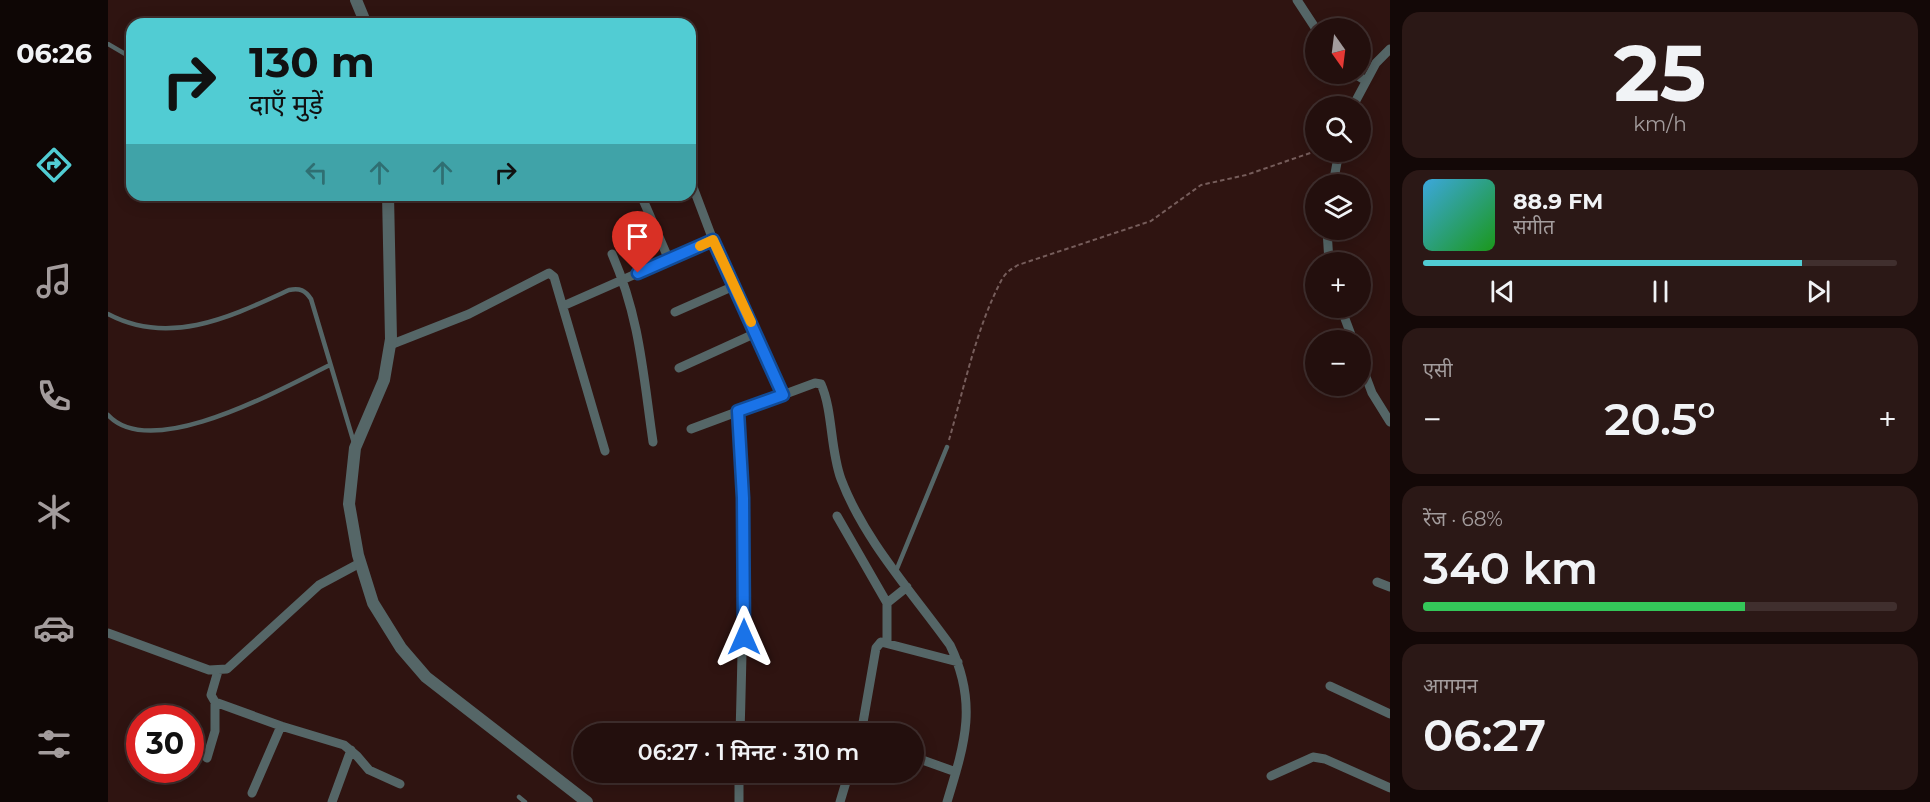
<!DOCTYPE html>
<html lang="hi">
<meta charset="utf-8">
<style>
:root{--surface:#230f0d;--page:#2b1816;--text:#f1f3f6;--muted:#a39c9d;--line:#402f2e;--accent:#51ccd3}
body{margin:0;font-family:Montserrat,"Noto Sans Devanagari",sans-serif;background:var(--page);color:var(--text);height:100vh;display:flex;flex-direction:column;font-size:22px;white-space:nowrap}
*{box-sizing:border-box;margin:0}
p{font-size:20px;color:var(--muted)}
.icon{flex:none;width:33px;height:33px;fill:none;stroke:currentColor;stroke-width:2;stroke-linecap:round;stroke-linejoin:round}
.map{position:relative;flex:1;overflow:hidden}
.drawer{display:flex;flex-direction:column;gap:12px;padding:12px;background:#130807;width:540px}
.drawer>*{flex:none}
.guide{position:absolute;left:18px;top:18px;width:570px;height:183px;border-radius:18px;box-shadow:0 3px 15px #0003,0 0 0 2px var(--line);background:#51ccd3;color:#111;overflow:hidden}
.needle{width:39px;rotate:166deg}
.buttons{position:absolute;left:1197px;top:18px;display:grid;gap:12px}
.buttons a{display:grid;place-items:center;width:66px;height:66px;border-radius:50%;background:var(--surface);box-shadow:0 3px 15px #0003,0 0 0 2px var(--line);font-size:30px}
.speed{position:absolute;left:18px;top:705px;display:flex;gap:12px;font-size:30px;font-weight:700;text-align:center}
.speed>*{display:grid;place-content:center;width:78px;height:78px;border-radius:50%;background:var(--surface);box-shadow:0 3px 15px #0003,0 0 0 2px var(--line);line-height:1}
.speed .limit{border:9px solid #d22;background:#fff;color:#111}
.pin{position:absolute;display:grid;place-items:center;width:51px;height:51px;color:#fff;margin:-62px -26px;border-radius:50% 50% 50% 0;rotate:-45deg;box-shadow:0 0 6px #0007}
.pin .icon{rotate:45deg}
.me{position:absolute;width:66px;margin:-33px;rotate:0deg;stroke-linejoin:round;filter:drop-shadow(0 0 4px #0008)}
.turn{display:flex;align-items:center;gap:21px;height:126px;padding:0 24px;font-size:27px}
.turn .icon{width:78px;height:78px;stroke-width:2.5}
.turn b{display:block;font-size:42px;line-height:51px}
.lanes{display:flex;align-items:center;height:57px;padding:0 24px;background:#0003;justify-content:center;gap:30px;direction:ltr}
.lanes .off{opacity:.35}
.big{font-size:45px;font-weight:600;line-height:1.1}
.drawer .card{flex:1;display:flex;flex-direction:column;justify-content:center;gap:9px;min-width:0;padding:0 21px;border-radius:18px;background:var(--page)}
.drawer .dial{align-items:center;gap:0}
.dial b{font-size:78px;line-height:1}
.song{display:flex;align-items:center;gap:18px}
.cover{width:72px;height:72px;border-radius:9px;background:linear-gradient(135deg,hsl(200 70% 55%),hsl(120 70% 35%))}
.played{height:6px;border-radius:3px;background:linear-gradient(90deg,var(--accent) 80%,var(--line) 80%)}
.keys{display:flex;justify-content:space-around;direction:ltr}
.heat{display:flex;justify-content:space-between;align-items:center;font-size:33px;direction:ltr}
.charge{height:9px;border-radius:4px;background:linear-gradient(90deg,#34c759 68%,var(--line) 0)}
.trip{position:absolute;left:465px;top:723px;width:351px;height:60px;border-radius:30px;background:var(--surface);box-shadow:0 3px 15px #0003,0 0 0 2px var(--line);font-weight:600;line-height:60px;text-align:center}
main{display:flex;flex:1;min-height:0}
.dock{display:flex;flex-direction:column;width:108px;justify-content:space-around;align-items:center;background:#0e0605;color:var(--muted)}
.dock .icon{width:42px;height:42px}
.dock .current{color:var(--accent)}
.dock b{font-size:27px;color:var(--text)}
.map>svg:first-child{display:block}
.lines{fill:none;stroke-linecap:round;stroke-linejoin:round}
.path{stroke:#765d5b;stroke-width:2;stroke-dasharray:4.5 3;stroke-linecap:butt}
.service{stroke:#556667;stroke-width:4.5}
.minor{stroke:#556667;stroke-width:9}
.tertiary{stroke:#556667;stroke-width:12}
.route-casing{stroke:#114b97;stroke-width:15}
.route{stroke:#1a73e8;stroke-width:10}
.slow{stroke:#f59e0b;stroke-width:10}
</style>
<main>
<nav class="dock">
<b>06:26</b>
<svg class="icon current" aria-label="directions" viewBox="0 0 24 24"><path d="M12 3l9 9-9 9-9-9zM9 14v-3h6M13 9l2 2-2 2"/></svg>
<svg class="icon" aria-label="music" viewBox="0 0 24 24"><path d="M9 18V5l10-2v13"/><circle cx="6" cy="18" r="3"/><circle cx="16" cy="16" r="3"/></svg>
<svg class="icon" aria-label="phone" viewBox="0 0 24 24"><path d="M5 4h4l2 5-3 2q2 4 5 5l2-3 5 2v4C11 20 4 13 5 4z"/></svg>
<svg class="icon" aria-label="climate" viewBox="0 0 24 24"><path d="M12 3v18M4 7l16 10M4 17L20 7"/></svg>
<svg class="icon" aria-label="car" viewBox="0 0 24 24"><path d="M5 17H2v-5l4-1 3-4h7l3 4 3 1v5h-3M9 17h6M6 11h13"/><circle cx="7" cy="17" r="2"/><circle cx="17" cy="17" r="2"/></svg>
<svg class="icon" aria-label="filters" viewBox="0 0 24 24"><path d="M4 7h16M4 17h16"/><circle cx="9" cy="7" r="2"/><circle cx="15" cy="17" r="2"/></svg>
</nav>
<div class="map">
<svg width="1282" height="802" viewBox="0 0 1282 802">
<rect width="100%" height="100%" fill="#2f1411"/>
<g class="lines">
<path class="path" d="M 841,440 C 856,388 868,329 893,281 C 897,273 903,269 910,265 L 1043,221 L 1093,185 L 1138,175 L 1208,151"/>
<path class="service" d="M 0,44 L 24,58
M 0,314 C 62,347 124,316 181,290 C 192,288 197,290 203,299 L 246,443
M 0,415 C 44,463 176,387 222,365
M 788,571 L 839,447
M 411,797 L 417,802"/>
<path class="minor" d="M 1189,0 L 1208,29
M 1247,74 L 1258,81
M 1245,106 L 1268,63 L 1282,49
M 582,179 L 605,240 L 675,395
M 1225,184 L 1231,152
M 533,195 L 561,260
M 1219,230 L 1221,262
M 504,254 C 532,318 535,374 545,442
M 455,306 L 605,240
M 1233,308 L 1245,340
M 567,312 L 626,286
M 282,345 L 361,314 L 441,273 L 446,277 L 497,451
M 1252,361 L 1264,393 L 1282,422
M 571,368 L 648,333
M 630,411 C 638,519 635,626 632,734
M 583,429 L 707,383 L 713,384 C 725,411 722,449 733,479 C 756,540 804,592 842,645 C 870,703 857,743 839,802
M 729,516 L 779,603 L 779,642
M 1269,582 L 1282,587
M 779,603 L 799,587
M 0,633 L 101,670 L 119,669 L 211,585 L 252,563
M 110,671 L 103,695 L 107,702 L 173,726 L 236,745 L 249,756 L 261,770 L 292,784
M 1222,686 L 1282,714
M 753,734 L 768,648 L 773,642 L 850,662
M 806,757 L 848,772
M 99,758 L 107,731 L 107,702
M 1163,776 L 1205,757 L 1217,759 L 1282,788
M 144,793 L 173,726
M 224,802 L 243,750
M 631,802 L 631,772
M 732,802 L 741,772"/>
<path class="tertiary" d="M 248,0 L 258,24
M 280,195 L 283,339 L 276,380 L 247,448 L 241,504 L 250,555 L 265,603 L 293,648 L 318,677 L 479,802"/>
</g>
<g class="lines">
<g class="route-casing">
<path id="route" d="M 530,273 L 605,240 L 675,395 L 630,411 L 635,498 L 636,637"/>
</g>
<use href="#route" class="route"/>
<path class="slow" d="M 592,246 L 605,240 L 643,322"/>
</g>
</svg>
<div class="buttons">
<a><svg class="needle" viewBox="-14 -14 28 28"><path d="M0-13l5 13h-10z" fill="#e53935"/><path d="M0 13l5-13h-10z" fill="#a39c9d"/></svg></a>
<a><svg class="icon" aria-label="search" viewBox="0 0 24 24"><circle cx="10" cy="10" r="6"/><path d="M15 15l6 6"/></svg></a>
<a><svg class="icon" aria-label="layers" viewBox="0 0 24 24"><path d="M12 4l9 5-9 5-9-5zM3 14l9 5 9-5"/></svg></a>
<a>+</a>
<a>−</a>
</div>
<div class="speed"><div class="limit">30</div></div>
<div class="pin" style="left:530px;top:273px;background:#d93025"><svg class="icon" aria-label="arrive" viewBox="0 0 24 24"><path d="M6 21V4h12l-3 4 3 4H6"/></svg></div>
<svg class="me" style="left:636px;top:637px" viewBox="-20 -20 40 40"><path d="M0-17L14 15 0 8-14 15z" fill="#1a73e8" stroke="#fff" stroke-width="4"/></svg>
<div class="trip">06:27 · 1 मिनट · 310 m</div>
<div class="guide">
<div class="turn"><svg class="icon" aria-label="right" viewBox="0 0 24 24"><path d="M7 20v-9h11M14 6l5 5-5 5"/></svg><div><b>130 m</b>दाएँ मुड़ें</div></div>
<div class="lanes"><svg class="icon off" aria-label="left" viewBox="0 0 24 24"><path d="M17 20v-9H6M10 6l-5 5 5 5"/></svg><svg class="icon off" aria-label="ahead" viewBox="0 0 24 24"><path d="M12 20V5M6 11l6-6 6 6"/></svg><svg class="icon off" aria-label="ahead" viewBox="0 0 24 24"><path d="M12 20V5M6 11l6-6 6 6"/></svg><svg class="icon" aria-label="right" viewBox="0 0 24 24"><path d="M7 20v-9h11M14 6l5 5-5 5"/></svg></div>
</div>
</div>
<section class="drawer">
<div class="card dial"><b>25</b><p>km/h</p></div>
<div class="card">
<div class="song"><i class="cover"></i><div><b>88.9 FM</b><p>संगीत</p></div></div>
<div class="played"></div>
<div class="keys"><svg class="icon" aria-label="previous" viewBox="0 0 24 24"><path d="M18 5L8 12l10 7zM5 5v14"/></svg><svg class="icon" aria-label="pause" viewBox="0 0 24 24"><path d="M8 5v14M16 5v14"/></svg><svg class="icon" aria-label="next" viewBox="0 0 24 24"><path d="M6 5l10 7-10 7zM19 5v14"/></svg></div>
</div>
<div class="card"><p>एसी</p>
<div class="heat"><a>−</a><b class="big">20.5°</b><a>+</a></div>
</div>
<div class="card"><p>रेंज · 68%</p><b class="big">340 km</b><div class="charge"></div></div>
<div class="card"><p>आगमन</p><b class="big">06:27</b></div>
</section>
</main>
